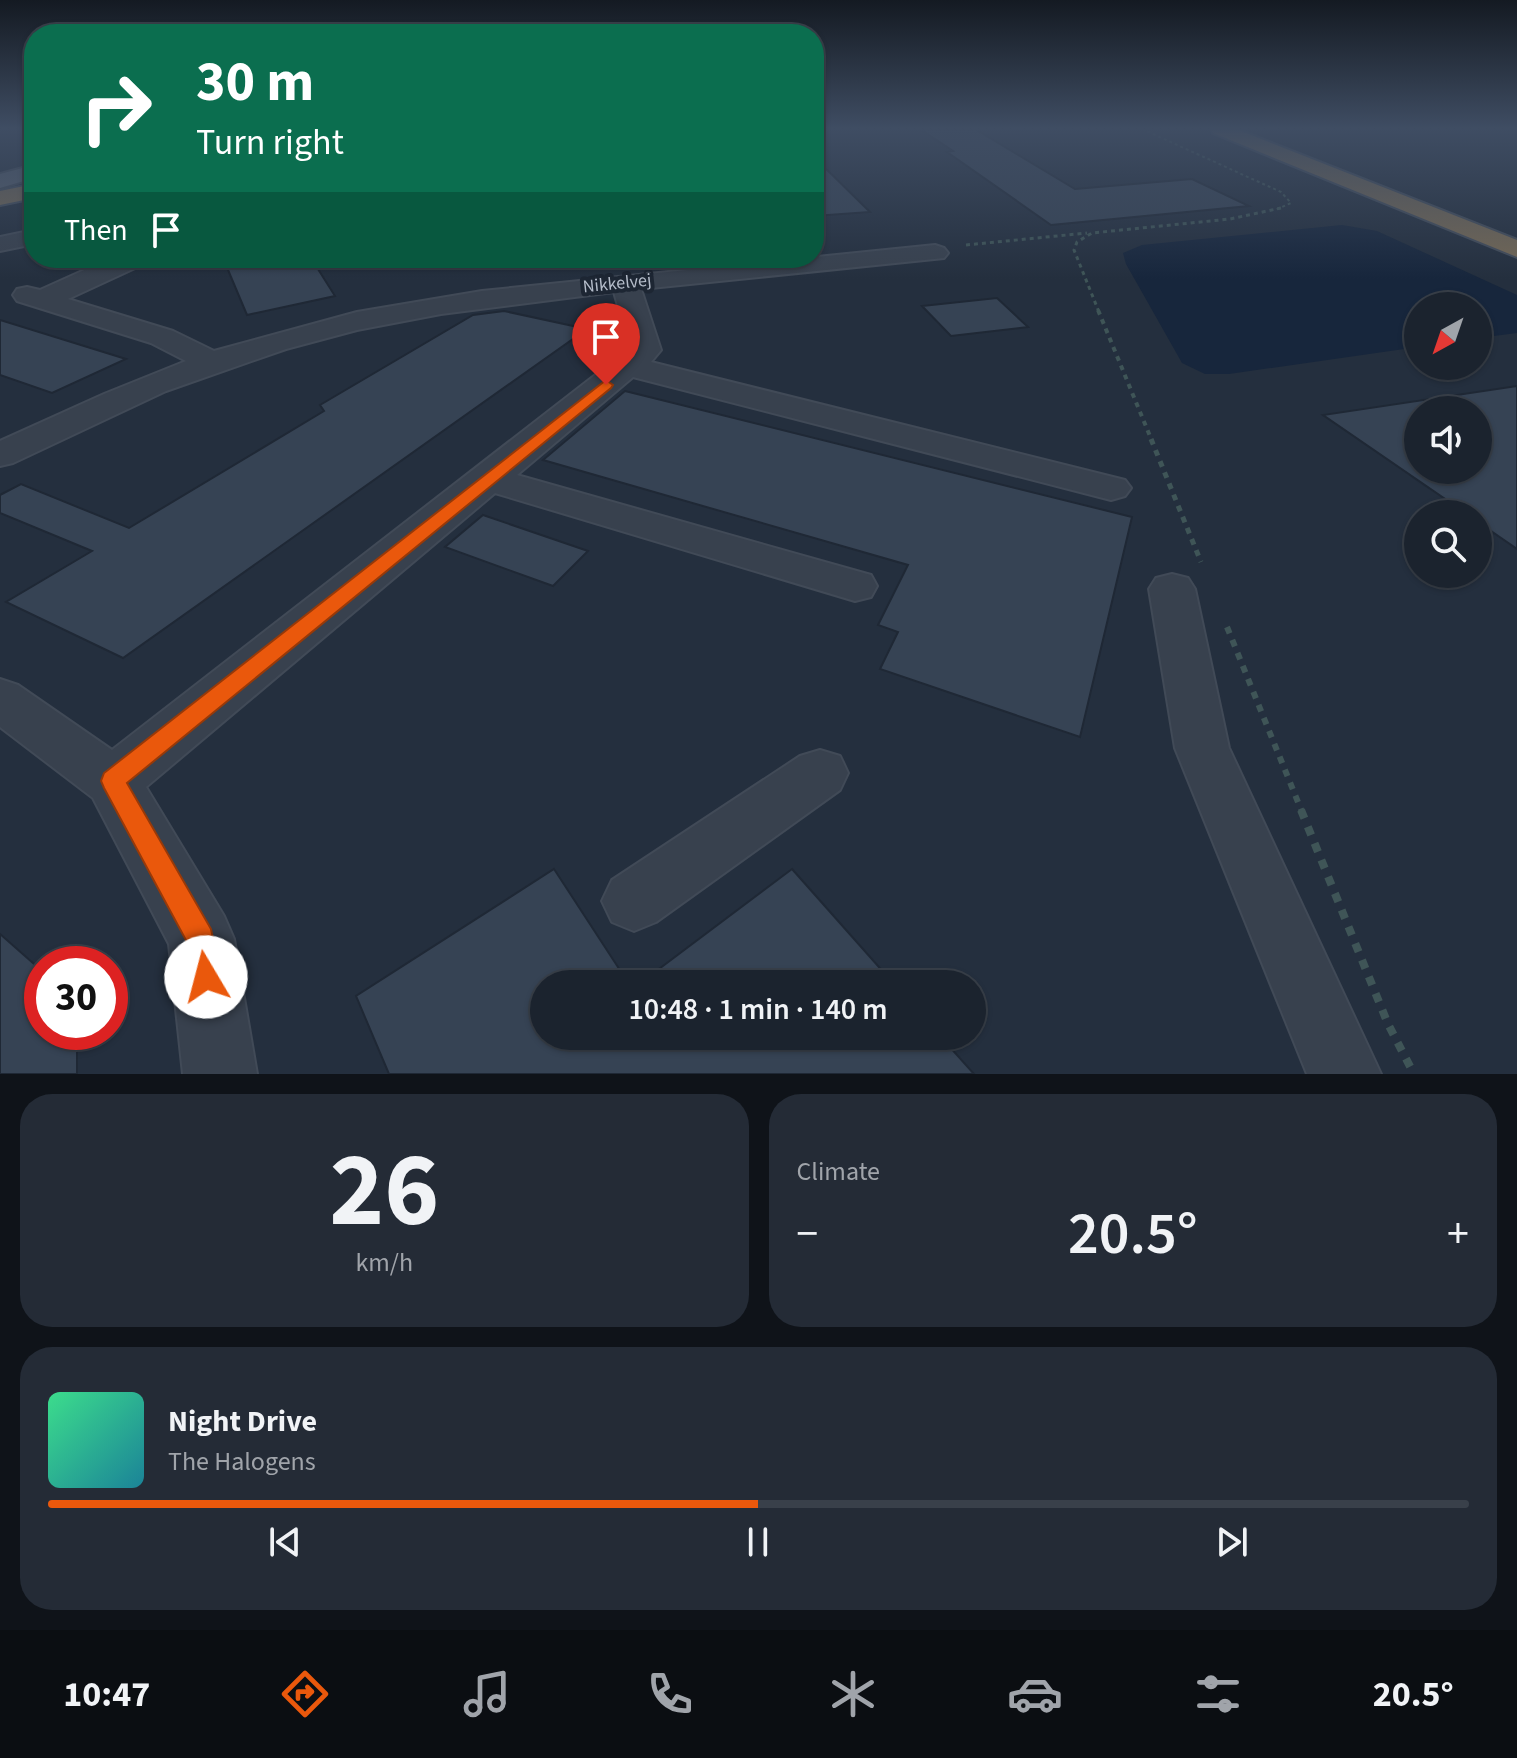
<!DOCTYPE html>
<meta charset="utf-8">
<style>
:root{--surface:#1b232e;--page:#242b36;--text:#f1f3f6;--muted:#a0a4aa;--line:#39404a;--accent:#ea580c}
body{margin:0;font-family:"Source Sans 3",sans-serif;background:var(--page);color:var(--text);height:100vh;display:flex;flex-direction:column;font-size:30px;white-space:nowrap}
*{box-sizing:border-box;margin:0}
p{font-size:26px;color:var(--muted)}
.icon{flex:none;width:44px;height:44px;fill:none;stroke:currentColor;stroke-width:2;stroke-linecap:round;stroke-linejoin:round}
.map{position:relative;height:1074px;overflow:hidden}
.sheet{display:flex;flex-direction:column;gap:20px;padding:20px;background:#0f1319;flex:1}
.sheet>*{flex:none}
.guide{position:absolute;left:24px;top:24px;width:800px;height:244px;border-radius:32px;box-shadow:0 2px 6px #0004,0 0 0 2px var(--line);background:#0b6e4f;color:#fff;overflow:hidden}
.needle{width:52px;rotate:220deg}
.fabs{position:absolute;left:1404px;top:292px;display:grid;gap:16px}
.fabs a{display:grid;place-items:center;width:88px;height:88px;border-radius:50%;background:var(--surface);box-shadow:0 2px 6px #0004,0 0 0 2px var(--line);font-size:40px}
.speed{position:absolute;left:24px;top:946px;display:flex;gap:16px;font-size:40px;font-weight:700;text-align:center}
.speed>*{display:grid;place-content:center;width:104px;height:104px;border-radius:50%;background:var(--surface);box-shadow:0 2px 6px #0004,0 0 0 2px var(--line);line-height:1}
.speed .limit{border:12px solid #d22;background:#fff;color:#111}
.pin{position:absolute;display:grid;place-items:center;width:68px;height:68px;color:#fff;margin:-82px -34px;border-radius:50% 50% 50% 0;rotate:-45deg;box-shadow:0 0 8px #0007}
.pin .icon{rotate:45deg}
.me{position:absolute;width:88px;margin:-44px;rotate:352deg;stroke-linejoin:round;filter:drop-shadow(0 0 6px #0008)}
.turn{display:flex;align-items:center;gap:28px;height:168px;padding:0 40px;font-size:36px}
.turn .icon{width:104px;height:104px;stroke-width:2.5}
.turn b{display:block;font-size:56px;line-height:68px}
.then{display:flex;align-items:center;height:76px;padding:0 40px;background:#0003;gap:16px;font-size:30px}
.big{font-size:60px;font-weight:600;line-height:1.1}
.sheet .tile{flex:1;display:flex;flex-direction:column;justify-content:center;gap:12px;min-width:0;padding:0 28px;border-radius:32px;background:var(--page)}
.sheet .dial{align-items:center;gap:0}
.dial b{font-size:104px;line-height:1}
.song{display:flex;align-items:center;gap:24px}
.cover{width:96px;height:96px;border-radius:12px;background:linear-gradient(135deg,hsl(150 70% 55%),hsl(190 70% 35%))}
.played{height:8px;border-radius:4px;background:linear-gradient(90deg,var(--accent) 50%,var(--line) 50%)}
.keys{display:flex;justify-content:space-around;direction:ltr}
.heat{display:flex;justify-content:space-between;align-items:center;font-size:44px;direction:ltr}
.sheet .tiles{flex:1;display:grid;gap:20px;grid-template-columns:1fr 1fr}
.tile:last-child{grid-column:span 2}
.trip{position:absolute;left:530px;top:970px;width:456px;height:80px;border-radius:40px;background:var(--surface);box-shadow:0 2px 6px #0004,0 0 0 2px var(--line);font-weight:600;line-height:80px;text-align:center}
.tab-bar{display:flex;height:128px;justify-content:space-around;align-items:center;background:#0b0e12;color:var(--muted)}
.tab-bar .icon{width:56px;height:56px}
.tab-bar .selected{color:var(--accent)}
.tab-bar b{font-size:36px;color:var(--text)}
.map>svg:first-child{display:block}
.water{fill:#17263c}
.building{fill:#364354;stroke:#1f2835;stroke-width:2;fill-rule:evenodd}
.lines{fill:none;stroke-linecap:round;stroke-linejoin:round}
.minor-casing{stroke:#414a57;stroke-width:4}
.major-casing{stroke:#414a57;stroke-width:4}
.highway-casing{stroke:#434c59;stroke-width:4}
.path-far5{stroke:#3f5557;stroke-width:2;stroke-dasharray:3 3;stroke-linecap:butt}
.path-far4{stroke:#3f5557;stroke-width:3;stroke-dasharray:4 4;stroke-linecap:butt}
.path-far3{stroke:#3f5557;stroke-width:4;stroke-dasharray:5 5;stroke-linecap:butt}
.path-far2{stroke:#3f5557;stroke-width:5;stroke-dasharray:6 6;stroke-linecap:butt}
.path-far1{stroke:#3f5557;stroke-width:6;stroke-dasharray:7 7;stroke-linecap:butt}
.path{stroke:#3f5557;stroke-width:8;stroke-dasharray:9 9;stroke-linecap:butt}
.minor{fill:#38414e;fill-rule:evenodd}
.major{fill:#56606e;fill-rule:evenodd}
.highway{fill:#746855;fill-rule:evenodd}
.route{fill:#ea580c;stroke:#983908;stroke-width:2}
.labels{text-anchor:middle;stroke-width:8;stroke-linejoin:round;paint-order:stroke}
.far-street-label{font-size:18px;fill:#b4bcc9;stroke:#1d2633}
</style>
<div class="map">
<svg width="1517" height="1074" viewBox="0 0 1517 1074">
<rect width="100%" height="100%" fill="#242f3e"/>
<path class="water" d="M 1342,225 L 1377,231 L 1517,295 L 1517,333 L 1478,338 L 1478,306 L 1418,306 L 1418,347 L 1229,374 L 1205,374 L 1182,363 L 1126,264 L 1123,253 L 1142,245 Z"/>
<path class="building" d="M 920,129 L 975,129 L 1075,189 L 1192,179 L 1249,206 L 1051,225 L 947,152 L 953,151 Z
M 814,157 L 870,212 L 814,216 Z
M 223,258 L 311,258 L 335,296 L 247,315 Z
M 997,298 L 1028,327 L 951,336 L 922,306 Z
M 504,311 L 587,329 L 123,658 L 6,602 L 92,551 L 0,513 L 0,495 L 21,484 L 129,528 L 324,411 L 320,405 L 473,315 Z
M 0,320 L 126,359 L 52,393 L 0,375 Z
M 1517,386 L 1517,549 L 1478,522 L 1478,514 L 1467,514 L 1323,415 ZM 1418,410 L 1478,410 L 1478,470 L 1418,470 Z
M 625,391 L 1132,517 L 1080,737 L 880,669 L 898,632 L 878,625 L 908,565 L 543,460 Z
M 483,515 L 588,551 L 553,586 L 445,547 Z
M 554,869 L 629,984 L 544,984 L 544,1036 L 940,1036 L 974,1074 L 389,1074 L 356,996 Z
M 792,869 L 894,984 L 639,984 Z
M 0,934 L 42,971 L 42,1032 L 77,1032 L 77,1074 L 0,1074 Z"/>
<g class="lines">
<g class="minor-casing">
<path id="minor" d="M 34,230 L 34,244 L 0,251 L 0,237 Z
M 935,245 L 944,248 L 948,253 L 944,258 L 641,289 L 661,350 L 651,362 L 1125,480 L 1131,488 L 1125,496 L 1111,500 L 633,377 L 517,475 L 871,575 L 877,586 L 871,597 L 855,601 L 495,493 L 146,787 L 224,916 L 234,939 L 257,1074 L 183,1074 L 169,944 L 93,798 L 0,727 L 0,679 L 18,685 L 112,750 L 630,348 L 614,292 L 441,314 L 357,330 L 286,349 L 166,391 L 13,463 L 0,466 L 0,441 L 104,394 L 186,361 L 151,343 L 17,301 L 13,295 L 17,289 L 27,287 L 40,290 L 111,258 L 137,258 L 139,263 L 135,268 L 68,299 L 173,331 L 214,351 L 357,312 L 482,291 Z
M 1172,574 L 1188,578 L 1195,589 L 1229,748 L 1381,1074 L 1307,1074 L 1175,748 L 1149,589 L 1156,578 Z
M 820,750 L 840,756 L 848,773 L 840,790 L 656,922 L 634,931 L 612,922 L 602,901 L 612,880 L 800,756 Z"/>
</g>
<g class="major-casing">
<path id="major" d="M 34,165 L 34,178 L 0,188 L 0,174 Z"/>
</g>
<g class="highway-casing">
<path id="highway" d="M 1211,129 L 1236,129 L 1517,240 L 1517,257 L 1213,133 Z
M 34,184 L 34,198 L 0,205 L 0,191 Z"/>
</g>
<path class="path-far5" d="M 1142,129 L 1281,192 L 1291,203 L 1275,210"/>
<path class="path-far4" d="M 966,245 L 1087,233
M 1099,312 L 1074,250 L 1077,242 L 1092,233 L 1230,219 L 1281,208"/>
<path class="path-far3" d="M 1098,310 L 1152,441"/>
<path class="path-far2" d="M 1151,439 L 1201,562"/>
<path class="path-far1" d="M 1227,627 L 1302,812"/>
<path class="path" d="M 1301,810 L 1388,1024 L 1414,1074"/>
<use href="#minor" class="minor"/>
<use href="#major" class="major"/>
<use href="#highway" class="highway"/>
</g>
<linearGradient id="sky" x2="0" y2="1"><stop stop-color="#141a22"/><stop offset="0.46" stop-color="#3f4d63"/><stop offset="1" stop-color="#3f4d63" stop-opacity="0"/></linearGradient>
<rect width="1517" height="279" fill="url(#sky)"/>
<path class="route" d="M 606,380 L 613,385 L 611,388 L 127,783 L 211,929 L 221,977 L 216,987 L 206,992 L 195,987 L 191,977 L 187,942 L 104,788 L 101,781 L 104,773 Z"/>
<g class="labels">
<g class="far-street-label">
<text transform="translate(617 283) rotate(-6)" y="6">Nikkelvej</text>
</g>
</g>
</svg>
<div class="fabs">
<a><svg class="needle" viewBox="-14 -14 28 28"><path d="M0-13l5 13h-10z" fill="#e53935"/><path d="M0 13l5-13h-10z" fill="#a0a4aa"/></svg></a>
<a><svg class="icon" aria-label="sound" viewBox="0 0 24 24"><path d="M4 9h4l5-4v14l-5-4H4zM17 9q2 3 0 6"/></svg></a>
<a><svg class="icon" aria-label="search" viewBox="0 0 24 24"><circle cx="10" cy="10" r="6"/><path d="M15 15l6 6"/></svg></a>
</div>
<div class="speed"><div class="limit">30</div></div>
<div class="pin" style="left:606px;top:385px;background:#d93025"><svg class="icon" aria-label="arrive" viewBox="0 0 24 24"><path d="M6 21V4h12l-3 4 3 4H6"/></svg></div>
<svg class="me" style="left:206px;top:977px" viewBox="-20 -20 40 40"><circle r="19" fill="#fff"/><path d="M0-13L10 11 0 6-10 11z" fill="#ea580c"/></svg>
<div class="trip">10:48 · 1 min · 140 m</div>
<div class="guide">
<div class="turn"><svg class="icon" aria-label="right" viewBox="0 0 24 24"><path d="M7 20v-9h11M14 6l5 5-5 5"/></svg><div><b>30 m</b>Turn right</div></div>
<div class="then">Then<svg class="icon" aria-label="arrive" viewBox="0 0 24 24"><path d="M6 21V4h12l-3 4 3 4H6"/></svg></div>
</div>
</div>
<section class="sheet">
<div class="tiles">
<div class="tile dial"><b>26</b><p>km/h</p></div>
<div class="tile"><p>Climate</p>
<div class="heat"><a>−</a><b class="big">20.5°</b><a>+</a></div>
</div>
<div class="tile">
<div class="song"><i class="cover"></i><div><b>Night Drive</b><p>The Halogens</p></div></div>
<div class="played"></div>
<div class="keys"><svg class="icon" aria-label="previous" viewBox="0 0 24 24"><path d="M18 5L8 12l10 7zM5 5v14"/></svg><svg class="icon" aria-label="pause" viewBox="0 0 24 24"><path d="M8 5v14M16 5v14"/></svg><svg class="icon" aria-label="next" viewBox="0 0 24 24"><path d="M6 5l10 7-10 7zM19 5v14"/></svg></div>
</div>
</div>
</section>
<nav class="tab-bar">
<b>10:47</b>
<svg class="icon selected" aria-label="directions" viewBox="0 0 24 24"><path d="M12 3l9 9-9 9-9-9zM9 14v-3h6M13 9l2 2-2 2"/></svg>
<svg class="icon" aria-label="music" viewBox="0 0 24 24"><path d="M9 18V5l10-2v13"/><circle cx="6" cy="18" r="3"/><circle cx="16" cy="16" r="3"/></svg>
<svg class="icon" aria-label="phone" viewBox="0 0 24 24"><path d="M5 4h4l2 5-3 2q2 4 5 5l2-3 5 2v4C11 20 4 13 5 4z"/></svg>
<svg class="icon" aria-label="climate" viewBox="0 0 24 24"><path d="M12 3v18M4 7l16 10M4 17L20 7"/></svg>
<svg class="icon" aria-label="car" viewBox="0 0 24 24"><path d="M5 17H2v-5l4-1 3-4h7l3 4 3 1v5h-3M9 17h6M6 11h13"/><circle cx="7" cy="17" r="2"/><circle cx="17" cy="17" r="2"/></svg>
<svg class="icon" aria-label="filters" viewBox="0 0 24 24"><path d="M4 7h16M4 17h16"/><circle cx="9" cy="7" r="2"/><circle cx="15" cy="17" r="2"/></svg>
<b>20.5°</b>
</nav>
